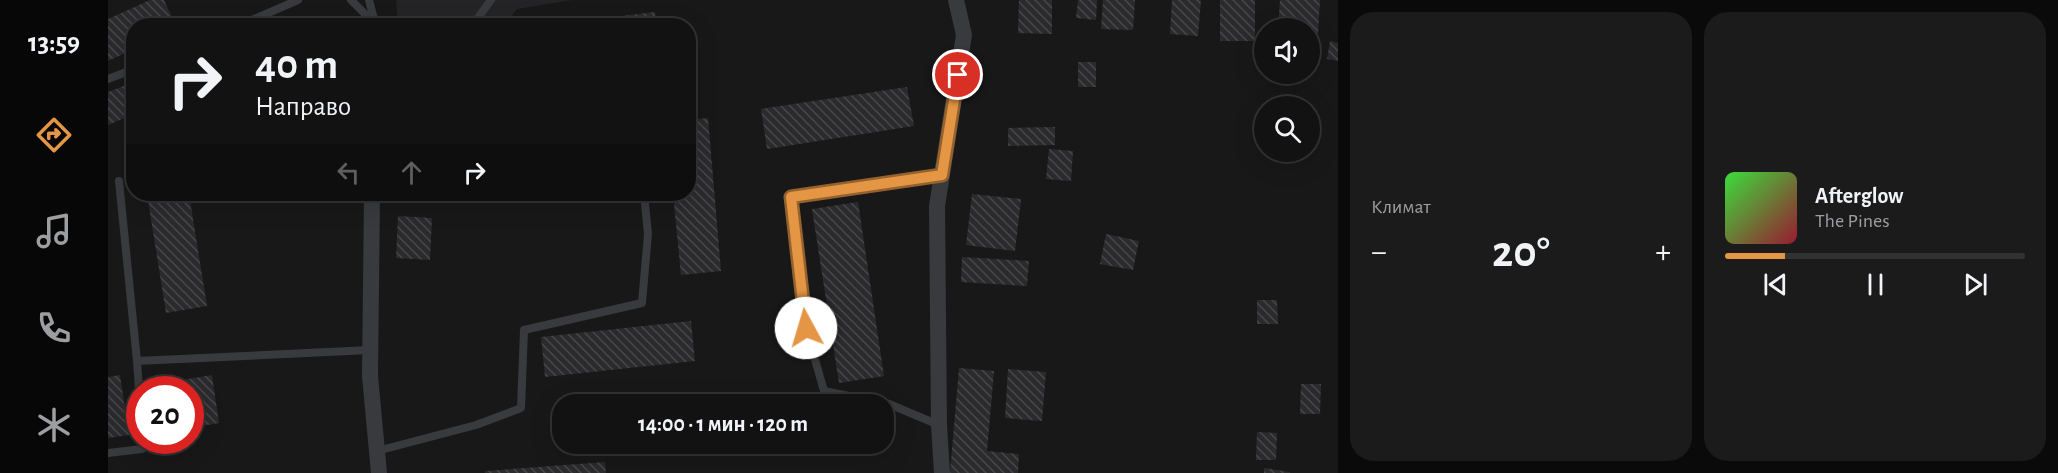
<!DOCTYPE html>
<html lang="ru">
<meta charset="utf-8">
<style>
:root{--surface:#121213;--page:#1b1b1c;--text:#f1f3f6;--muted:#9c9ea0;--line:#313233;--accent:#e49645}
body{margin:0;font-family:"Alegreya Sans",sans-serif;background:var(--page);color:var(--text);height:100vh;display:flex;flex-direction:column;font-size:22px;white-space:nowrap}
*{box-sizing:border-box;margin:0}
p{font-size:20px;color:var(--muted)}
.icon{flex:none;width:33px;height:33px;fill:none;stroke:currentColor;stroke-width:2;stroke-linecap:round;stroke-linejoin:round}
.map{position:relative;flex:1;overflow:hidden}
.drawer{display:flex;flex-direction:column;gap:12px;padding:12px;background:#0a0a0a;width:720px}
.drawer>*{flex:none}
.top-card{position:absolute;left:18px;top:18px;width:570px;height:183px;border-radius:24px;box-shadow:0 6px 24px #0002,0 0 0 2px var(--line);background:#121213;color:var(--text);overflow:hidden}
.buttons{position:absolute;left:1146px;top:18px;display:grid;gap:12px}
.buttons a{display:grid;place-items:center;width:66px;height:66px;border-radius:50%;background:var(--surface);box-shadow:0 6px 24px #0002,0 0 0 2px var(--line);font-size:30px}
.speed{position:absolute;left:18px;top:376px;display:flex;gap:12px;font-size:30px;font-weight:700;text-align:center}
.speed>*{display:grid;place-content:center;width:78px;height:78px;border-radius:50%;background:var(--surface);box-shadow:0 6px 24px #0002,0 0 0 2px var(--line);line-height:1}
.speed .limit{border:9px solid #d22;background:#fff;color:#111}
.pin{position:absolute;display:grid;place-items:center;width:51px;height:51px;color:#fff;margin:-26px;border:3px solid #fff;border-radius:50%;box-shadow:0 2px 6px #0007}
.me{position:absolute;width:66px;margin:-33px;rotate:354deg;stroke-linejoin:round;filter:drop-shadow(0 0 4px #0008)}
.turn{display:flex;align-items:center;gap:21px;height:126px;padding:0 30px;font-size:27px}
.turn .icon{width:78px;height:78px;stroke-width:2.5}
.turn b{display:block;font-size:42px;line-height:51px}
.lanes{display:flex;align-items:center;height:57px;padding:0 30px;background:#0003;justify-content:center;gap:30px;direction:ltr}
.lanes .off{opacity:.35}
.big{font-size:45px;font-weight:700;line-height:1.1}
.drawer .widget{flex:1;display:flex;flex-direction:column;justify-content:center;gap:9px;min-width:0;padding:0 21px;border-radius:24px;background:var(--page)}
.song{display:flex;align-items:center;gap:18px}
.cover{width:72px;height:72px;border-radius:9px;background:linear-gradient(135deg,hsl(120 70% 55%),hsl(350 70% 35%))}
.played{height:6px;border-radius:3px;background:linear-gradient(90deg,var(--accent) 20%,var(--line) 20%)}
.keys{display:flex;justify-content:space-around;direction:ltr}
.heat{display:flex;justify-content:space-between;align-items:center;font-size:33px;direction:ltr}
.drawer .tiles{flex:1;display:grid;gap:12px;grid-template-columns:repeat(2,1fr)}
.trip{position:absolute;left:444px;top:394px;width:342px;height:60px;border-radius:24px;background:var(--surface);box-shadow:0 6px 24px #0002,0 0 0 2px var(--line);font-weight:700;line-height:60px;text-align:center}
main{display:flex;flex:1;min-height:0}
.tabs{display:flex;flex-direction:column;width:108px;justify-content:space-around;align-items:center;background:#070708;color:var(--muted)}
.tabs .icon{width:42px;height:42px}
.tabs .selected{color:var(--accent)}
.tabs b{font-size:27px;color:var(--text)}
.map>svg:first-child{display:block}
.built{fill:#242426}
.building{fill:url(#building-back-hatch)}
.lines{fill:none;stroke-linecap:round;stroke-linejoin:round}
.service{stroke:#393a3e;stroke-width:8}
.minor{stroke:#393a3e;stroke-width:16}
.route-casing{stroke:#94622d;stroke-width:15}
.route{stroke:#e49645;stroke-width:10}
</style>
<main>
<nav class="tabs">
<b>13:59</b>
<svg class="icon selected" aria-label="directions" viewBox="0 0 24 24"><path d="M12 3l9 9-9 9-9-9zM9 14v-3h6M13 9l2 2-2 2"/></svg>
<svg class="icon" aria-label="music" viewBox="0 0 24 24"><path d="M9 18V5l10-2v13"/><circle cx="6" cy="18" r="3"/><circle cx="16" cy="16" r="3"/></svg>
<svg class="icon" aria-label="phone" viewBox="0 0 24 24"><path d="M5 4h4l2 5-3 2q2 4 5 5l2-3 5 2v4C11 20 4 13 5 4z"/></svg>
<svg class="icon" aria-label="climate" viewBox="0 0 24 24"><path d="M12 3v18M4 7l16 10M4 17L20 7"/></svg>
</nav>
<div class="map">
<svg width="1230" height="473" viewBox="0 0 1230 473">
<defs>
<pattern id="building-back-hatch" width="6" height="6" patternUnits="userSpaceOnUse" patternTransform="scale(1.5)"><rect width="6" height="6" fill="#2b2b2d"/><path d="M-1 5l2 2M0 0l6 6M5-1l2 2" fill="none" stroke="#474749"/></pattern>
</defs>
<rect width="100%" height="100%" fill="#181819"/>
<path class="built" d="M 288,0 L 464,0 L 409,9 L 395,26 L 290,25 Z"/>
<path class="building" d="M 42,0 L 56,0 L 68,26 L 26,26 L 26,49 L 0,61 L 0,19 Z
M 911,0 L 944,0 L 944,34 L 910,33 Z
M 970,0 L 989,0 L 988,20 L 968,18 Z
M 995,0 L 1027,0 L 1025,30 L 993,29 Z
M 1064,0 L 1093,0 L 1090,36 L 1062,34 Z
M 1112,0 L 1147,0 L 1147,41 L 1112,41 Z
M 1172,0 L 1212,0 L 1209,50 L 1202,49 L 1202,28 L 1170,28 Z
M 547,12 L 549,26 L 446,26 L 446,24 Z
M 1222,41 L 1230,43 L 1230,61 L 1219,59 Z
M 970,62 L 988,62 L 988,87 L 970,87 Z
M 26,82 L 26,114 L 0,125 L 0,92 Z
M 799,87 L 806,126 L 659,149 L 653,109 Z
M 600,118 L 613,271 L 573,275 L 565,194 L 580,194 L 580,120 Z
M 947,127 L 947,145 L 900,146 L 900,128 Z
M 941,149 L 965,151 L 963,181 L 938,179 Z
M 39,194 L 81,194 L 99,306 L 58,313 Z
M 864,194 L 913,199 L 907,251 L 858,245 Z
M 750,202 L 776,376 L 731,383 L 704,209 Z
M 290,216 L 324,218 L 322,260 L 288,258 Z
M 998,234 L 1031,241 L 1025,270 L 992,264 Z
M 854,257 L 921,261 L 919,286 L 853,282 Z
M 1149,300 L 1169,300 L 1170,324 L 1149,324 Z
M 583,321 L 587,361 L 437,377 L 433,337 Z
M 851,368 L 886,371 L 879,451 L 911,454 L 910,473 L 842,473 Z
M 900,369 L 938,372 L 934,421 L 897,418 Z
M 12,375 L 21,435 L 0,438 L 0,377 Z
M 104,375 L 111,423 L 82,428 L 82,390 L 46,390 L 45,385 Z
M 1193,384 L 1213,384 L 1212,414 L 1192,414 Z
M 1149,432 L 1169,433 L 1168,460 L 1148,460 Z
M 497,462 L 498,473 L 377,473 L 377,471 Z
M 1156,468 L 1182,472 L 1182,473 L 1156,473 Z"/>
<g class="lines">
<path class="service" d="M 243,0 L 267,24
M 261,0 L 267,23
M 130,26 L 190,0
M 364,26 L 383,0
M 0,79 L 26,69
M 11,181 L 29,361 L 262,350
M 29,361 L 32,403
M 831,425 L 781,404 L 716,391 L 698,328 L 683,197 L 834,175
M 269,451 L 368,425 L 413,408 L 416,330 L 534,303 L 540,234 L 536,194
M 0,453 L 34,449 L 34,441"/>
<path class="minor" d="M 267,24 L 268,26
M 264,194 L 262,376 L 271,473
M 834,473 L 831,425 L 829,206 L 856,35 L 848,0"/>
</g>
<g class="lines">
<g class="route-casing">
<path id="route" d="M 698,328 L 683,197 L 834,175 L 850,75"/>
</g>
<use href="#route" class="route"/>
</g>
</svg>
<div class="buttons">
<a><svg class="icon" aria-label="sound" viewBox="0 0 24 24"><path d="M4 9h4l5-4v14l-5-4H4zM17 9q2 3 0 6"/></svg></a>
<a><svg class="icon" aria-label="search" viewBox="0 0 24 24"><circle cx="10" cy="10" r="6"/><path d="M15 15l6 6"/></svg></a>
</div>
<div class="speed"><div class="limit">20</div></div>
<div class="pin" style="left:850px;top:75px;background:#d93025"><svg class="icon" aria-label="arrive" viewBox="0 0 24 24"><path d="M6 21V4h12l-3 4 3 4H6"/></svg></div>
<svg class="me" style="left:698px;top:328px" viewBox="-20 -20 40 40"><circle r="19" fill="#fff"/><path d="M0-13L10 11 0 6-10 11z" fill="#e49645"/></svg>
<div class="trip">14:00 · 1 мин · 120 m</div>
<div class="top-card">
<div class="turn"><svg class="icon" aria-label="right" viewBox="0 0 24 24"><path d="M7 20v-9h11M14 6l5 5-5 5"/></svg><div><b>40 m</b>Направо</div></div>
<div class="lanes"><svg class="icon off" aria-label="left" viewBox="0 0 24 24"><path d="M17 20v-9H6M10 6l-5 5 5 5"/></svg><svg class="icon off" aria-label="ahead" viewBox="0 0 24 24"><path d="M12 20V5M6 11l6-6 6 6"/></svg><svg class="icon" aria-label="right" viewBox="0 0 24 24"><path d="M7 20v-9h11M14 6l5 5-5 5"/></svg></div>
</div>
</div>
<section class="drawer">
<div class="tiles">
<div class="widget"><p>Климат</p>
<div class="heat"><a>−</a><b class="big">20°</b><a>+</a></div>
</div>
<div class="widget">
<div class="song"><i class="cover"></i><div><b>Afterglow</b><p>The Pines</p></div></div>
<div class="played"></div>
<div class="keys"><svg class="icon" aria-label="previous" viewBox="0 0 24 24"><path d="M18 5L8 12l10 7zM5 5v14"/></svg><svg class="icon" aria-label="pause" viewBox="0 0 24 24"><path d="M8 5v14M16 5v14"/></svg><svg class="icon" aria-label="next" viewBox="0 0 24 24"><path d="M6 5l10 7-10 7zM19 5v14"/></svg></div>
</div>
</div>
</section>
</main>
